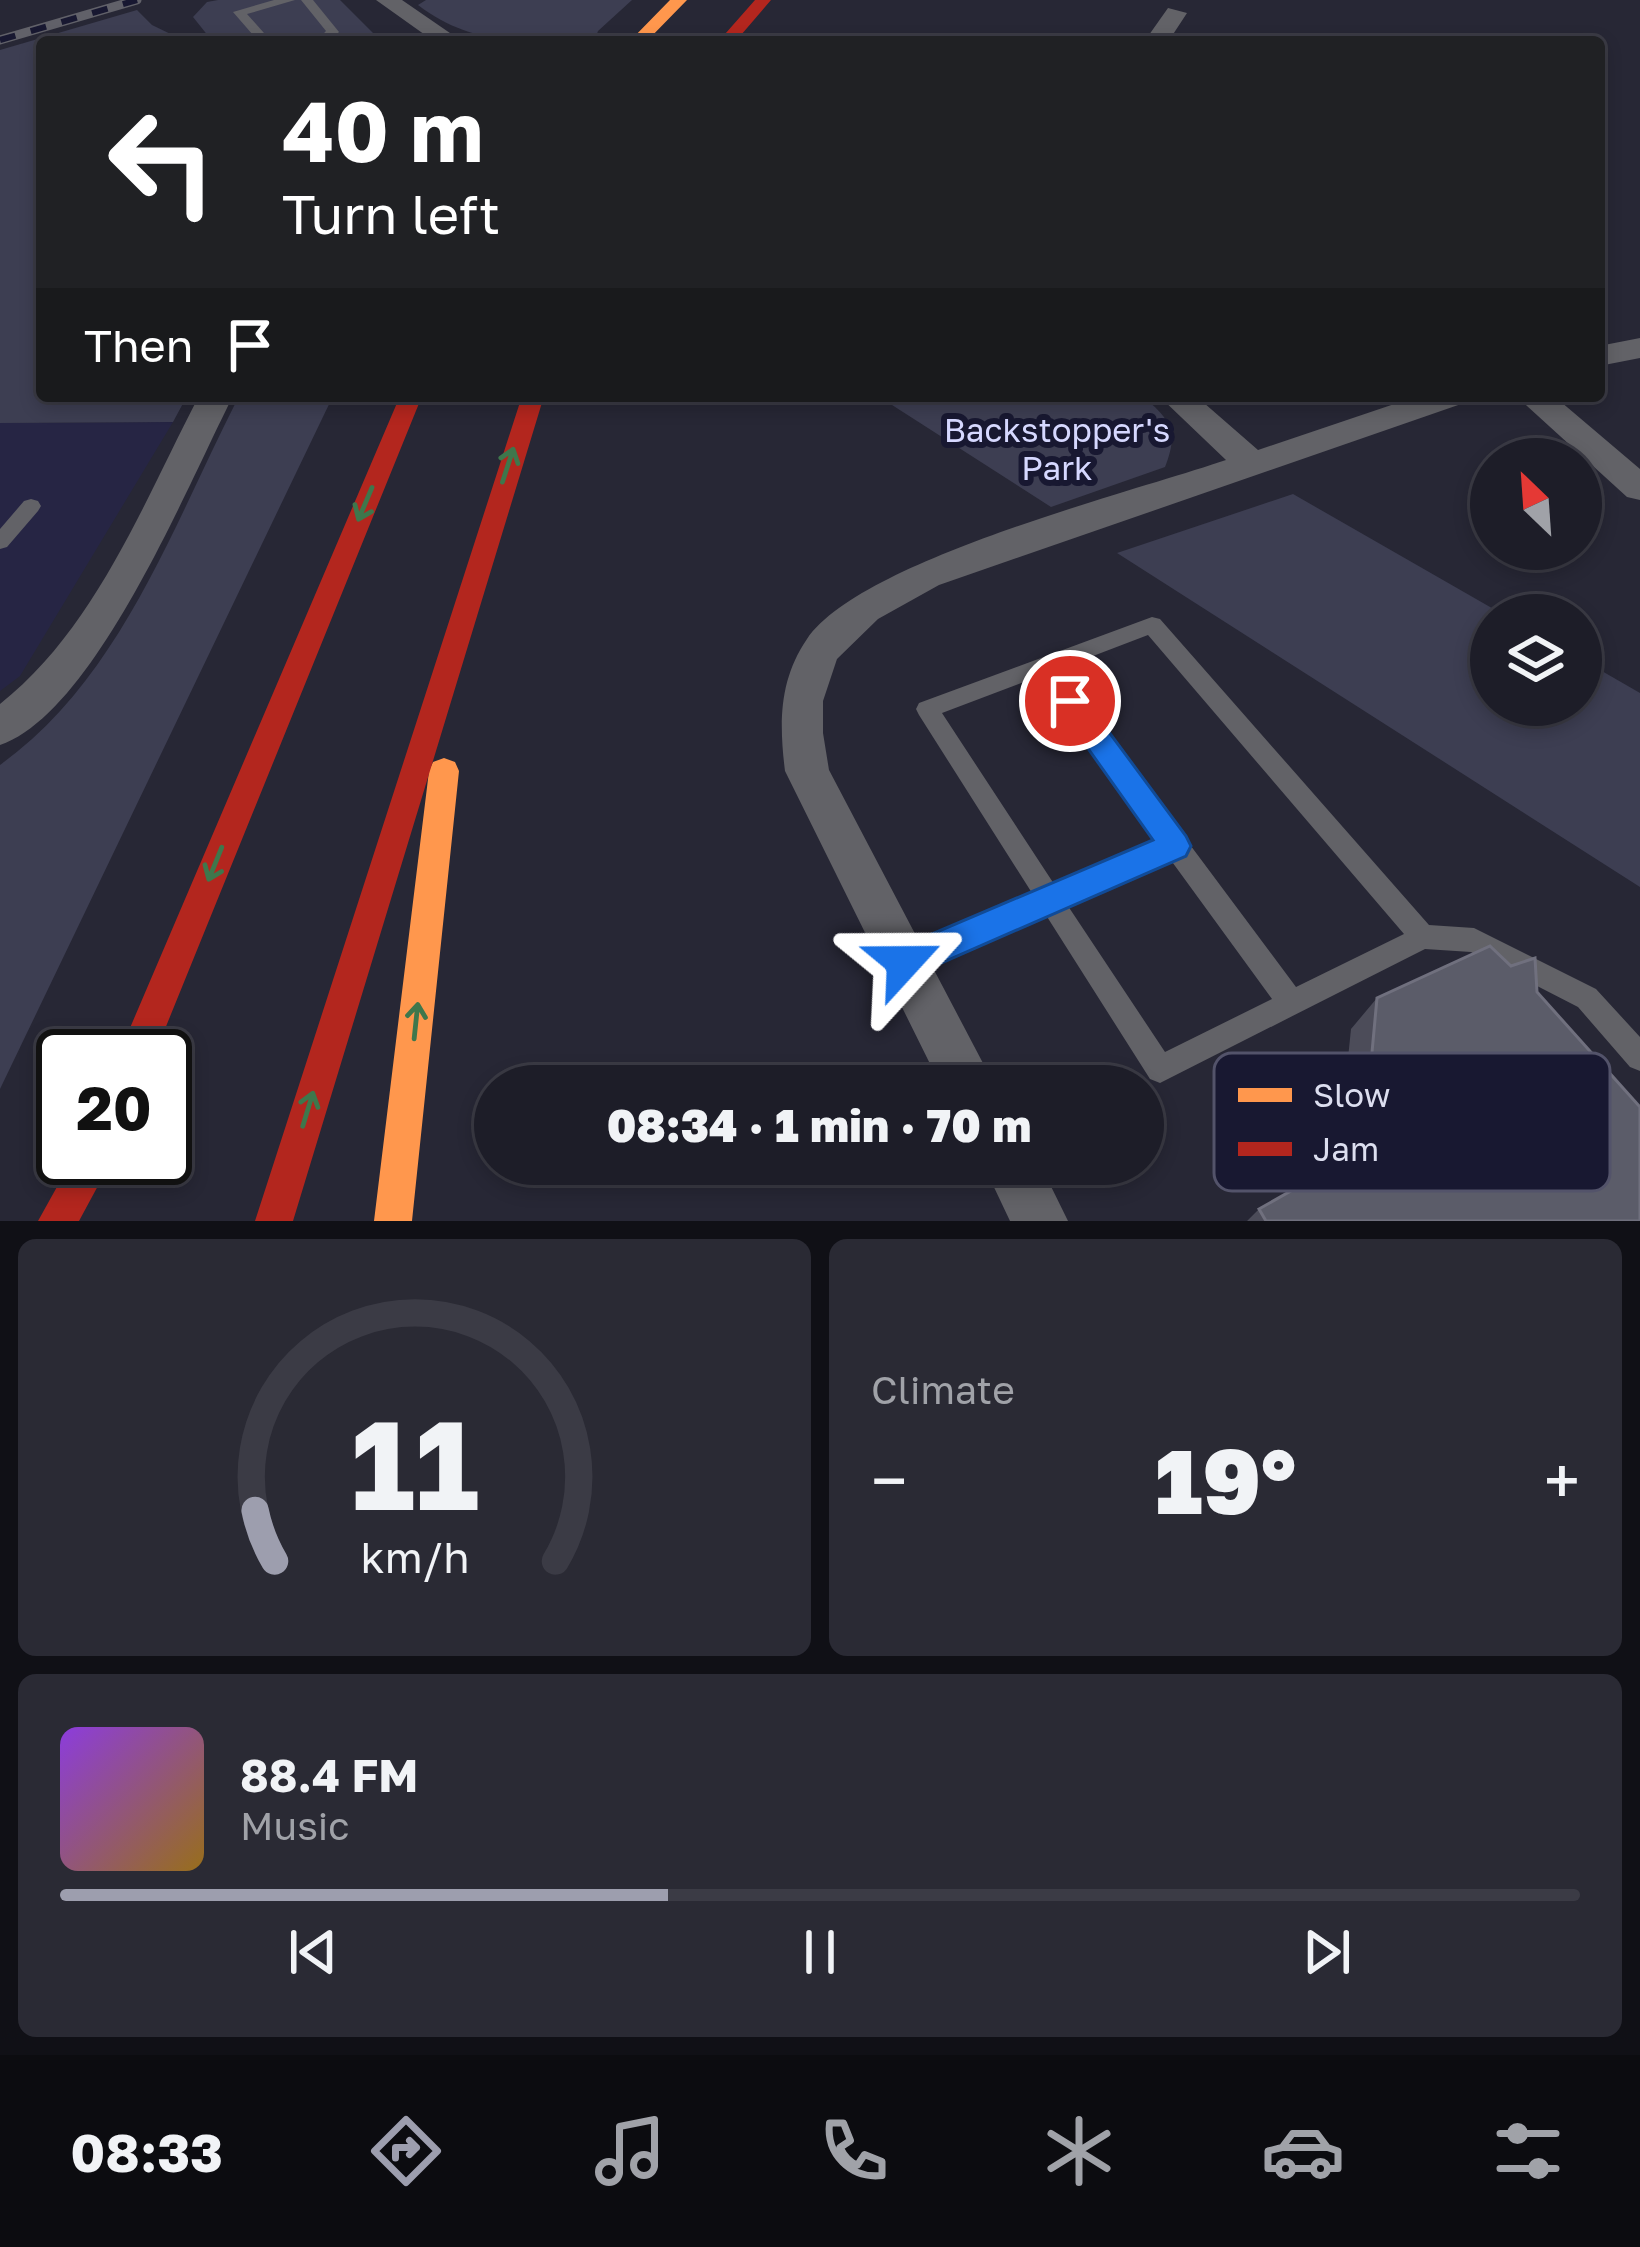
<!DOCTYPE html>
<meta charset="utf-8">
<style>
:root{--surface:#1d1d28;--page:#2a2a34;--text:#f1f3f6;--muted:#a0a2a8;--line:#3b3b45;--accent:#9d9eae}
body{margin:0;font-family:"Golos Text",sans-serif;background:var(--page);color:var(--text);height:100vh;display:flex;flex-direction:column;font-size:45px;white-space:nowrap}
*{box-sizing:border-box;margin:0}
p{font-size:39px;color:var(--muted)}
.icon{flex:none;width:66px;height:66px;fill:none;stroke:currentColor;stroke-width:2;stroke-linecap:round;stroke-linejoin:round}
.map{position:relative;height:1221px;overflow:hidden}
.side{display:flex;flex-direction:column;gap:18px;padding:18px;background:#101016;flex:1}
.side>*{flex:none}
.top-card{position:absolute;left:36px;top:36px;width:1569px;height:366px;border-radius:12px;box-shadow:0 6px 18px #0003,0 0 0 3px var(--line);background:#202124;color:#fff;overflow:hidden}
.needle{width:78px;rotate:335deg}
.buttons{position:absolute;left:1470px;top:438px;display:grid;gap:24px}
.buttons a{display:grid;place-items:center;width:132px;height:132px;border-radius:50%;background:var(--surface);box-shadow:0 6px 18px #0003,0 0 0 3px var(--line);font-size:60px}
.speed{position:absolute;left:36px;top:1029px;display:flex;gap:24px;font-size:60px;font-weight:700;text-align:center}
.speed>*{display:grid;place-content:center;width:156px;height:156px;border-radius:50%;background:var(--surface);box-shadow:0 6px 18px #0003,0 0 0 3px var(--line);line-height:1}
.speed .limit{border:6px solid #111;border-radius:18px;background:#fff;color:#111}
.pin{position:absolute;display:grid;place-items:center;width:102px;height:102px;color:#fff;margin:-51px;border:6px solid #fff;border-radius:50%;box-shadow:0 3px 12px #0007}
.me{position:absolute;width:132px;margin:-66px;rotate:66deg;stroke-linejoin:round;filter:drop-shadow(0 0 9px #0008)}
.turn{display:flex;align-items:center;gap:42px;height:252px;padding:0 48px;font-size:54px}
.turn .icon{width:156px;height:156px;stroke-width:2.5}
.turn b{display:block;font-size:84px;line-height:102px}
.then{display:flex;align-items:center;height:114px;padding:0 48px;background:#0003;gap:24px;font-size:45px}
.big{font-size:90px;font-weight:800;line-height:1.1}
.side .card{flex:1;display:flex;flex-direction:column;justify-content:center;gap:18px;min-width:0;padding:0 42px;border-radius:18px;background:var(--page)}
.side .dial{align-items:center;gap:0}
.dial svg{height:312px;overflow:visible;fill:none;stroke:var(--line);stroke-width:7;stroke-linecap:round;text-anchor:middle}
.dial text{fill:var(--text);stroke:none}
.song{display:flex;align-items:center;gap:36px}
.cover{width:144px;height:144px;border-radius:18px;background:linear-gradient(135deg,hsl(270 70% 55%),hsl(40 70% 35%))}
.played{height:12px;border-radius:6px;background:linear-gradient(90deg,var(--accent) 40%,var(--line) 40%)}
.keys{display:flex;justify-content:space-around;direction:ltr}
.heat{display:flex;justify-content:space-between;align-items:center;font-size:66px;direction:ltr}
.side .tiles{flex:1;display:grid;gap:18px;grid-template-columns:1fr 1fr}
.card:last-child{grid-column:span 2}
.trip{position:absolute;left:474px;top:1065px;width:690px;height:120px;border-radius:60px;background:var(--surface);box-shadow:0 6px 18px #0003,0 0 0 3px var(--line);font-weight:800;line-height:120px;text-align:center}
.tab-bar{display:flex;height:192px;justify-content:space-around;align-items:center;background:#0c0c10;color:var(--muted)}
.tab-bar .icon{width:84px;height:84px}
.tab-bar .on{color:var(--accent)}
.tab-bar b{font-size:54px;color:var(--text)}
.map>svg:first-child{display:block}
.built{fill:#262544}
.green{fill:#3d3e52}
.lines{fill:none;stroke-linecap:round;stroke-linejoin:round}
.lane{fill:#626267;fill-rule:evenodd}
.street{fill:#626267;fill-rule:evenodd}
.slow{fill:#ff974d;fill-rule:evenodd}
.jam{fill:#b3261e;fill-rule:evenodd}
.rail-casing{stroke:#616169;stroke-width:9}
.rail{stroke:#181831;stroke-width:6;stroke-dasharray:16;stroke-linecap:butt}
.wall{fill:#4c4c59}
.building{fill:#5b5c69;stroke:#70707e;stroke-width:3}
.oneway{stroke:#3e774c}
.route{fill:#1a73e8;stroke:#114b97;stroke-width:3}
.labels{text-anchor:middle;stroke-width:12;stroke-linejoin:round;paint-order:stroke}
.park-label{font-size:33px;fill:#d6d8ff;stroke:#181831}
.key{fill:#181831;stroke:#53536a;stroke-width:3}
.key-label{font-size:33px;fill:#dcdeef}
</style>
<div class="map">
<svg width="1640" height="1221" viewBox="0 0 1640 1221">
<rect width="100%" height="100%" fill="#272735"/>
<path class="built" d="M 173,422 L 20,676 L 0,691 L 0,423 Z"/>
<path class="green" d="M 218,0 L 340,0 L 377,37 L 374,42 L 213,42 L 193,17 L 207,2 Z
M 426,0 L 632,0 L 598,31 L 594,42 C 527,42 473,47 418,5 Z
M 137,10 L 152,25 L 187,42 L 42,42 L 42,396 L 187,396 L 173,422 L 0,423 L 0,50 Z
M 239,396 L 333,396 L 0,1089 L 0,765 C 121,678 173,525 239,396 Z
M 878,396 L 1143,396 C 1171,421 1179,431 1165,467 L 1051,507 Z
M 1293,494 L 1504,615 L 1491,615 L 1491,705 L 1581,705 L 1581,659 L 1640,693 L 1640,887 L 1117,553 Z"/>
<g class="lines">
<path class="lane" d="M 274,0 L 295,0 L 247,14 L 272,42 L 259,42 L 233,12 Z
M 301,0 L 313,0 L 339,32 L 329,42 L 315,42 L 326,31 Z
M 31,499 L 38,501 L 41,506 L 38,511 L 7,547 L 0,549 L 0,529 L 24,501 Z
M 1152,617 L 1160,619 L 1429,925 L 1474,928 L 1596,989 L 1640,1037 L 1640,1071 L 1630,1067 L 1578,1007 L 1471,952 L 1425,949 L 1160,1083 L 1150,1079 L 1044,912 L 904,974 L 895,971 L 891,962 L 895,953 L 1032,893 L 919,715 L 916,709 L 919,703 ZM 1148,635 L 1404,934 L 1296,987 L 1059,669 ZM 1040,676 L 1158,842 L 1054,884 L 942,713 ZM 1170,859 L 1272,999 L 1165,1052 L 1066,903 Z"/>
<path class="street" d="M 376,0 L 402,0 L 463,42 L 435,42 Z
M 1168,8 L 1187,13 L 1168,42 L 1144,42 Z
M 1640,338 L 1640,358 L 1599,366 L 1599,346 Z
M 199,396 L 233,396 C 188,484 95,713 0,745 L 0,704 C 96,628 144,501 199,396 Z
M 1159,396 L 1196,396 L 1258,450 L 1418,396 L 1469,396 L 1464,403 L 939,585 L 878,619 L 837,659 L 823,701 L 823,733 L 829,770 L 995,1086 L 941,1086 L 785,771 C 779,723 779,680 807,639 C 861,560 1129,493 1226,460 Z
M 1516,396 L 1554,396 L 1640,469 L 1640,500 L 1627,497 Z
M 983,1164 L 1040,1164 L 1068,1221 L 1010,1221 Z"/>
<path class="slow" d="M 670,0 L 687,0 L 646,42 L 629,42 Z
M 444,758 L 455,762 L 459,771 L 412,1221 L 374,1221 L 429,771 L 433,762 Z"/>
<path class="jam" d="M 755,0 L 771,0 L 735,42 L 718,42 Z
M 400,396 L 422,396 L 154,1056 L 118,1056 Z
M 522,396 L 544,396 L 293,1221 L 255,1221 Z
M 73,1158 L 113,1158 L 79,1221 L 38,1221 Z"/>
<g class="rail-casing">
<path id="rail" d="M 0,40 L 137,0"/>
</g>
<use href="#rail" class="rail"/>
</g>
<path class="wall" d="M 1537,992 L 1640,1221 L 1247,1221 L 1259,1209 L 1337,1165 L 1351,1029 L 1377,998 Z"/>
<path class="building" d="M 1490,946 L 1511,966 L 1535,958 L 1537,992 L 1640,1107 L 1640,1221 L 1266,1221 L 1259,1209 L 1363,1150 L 1377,998 Z"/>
<defs><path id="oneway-shaft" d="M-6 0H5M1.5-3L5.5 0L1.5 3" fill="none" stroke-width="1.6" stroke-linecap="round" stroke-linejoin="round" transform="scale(3)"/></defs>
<g class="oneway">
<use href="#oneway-shaft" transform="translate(508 465) rotate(-72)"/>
<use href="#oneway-shaft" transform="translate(365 504) rotate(113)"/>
<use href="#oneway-shaft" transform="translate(215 864) rotate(112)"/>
<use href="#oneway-shaft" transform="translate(416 1021) rotate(-84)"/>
<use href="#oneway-shaft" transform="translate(308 1109) rotate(-73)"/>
</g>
<path class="route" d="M 1070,689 L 1080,693 L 1186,836 L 1191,846 L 1186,856 L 916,974 L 904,978 L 892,974 L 887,962 L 892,951 L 1153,840 L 1060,709 L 1055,701 L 1060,693 Z"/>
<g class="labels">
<g class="park-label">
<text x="1057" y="442">Backstopper's<tspan x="1057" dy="38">Park</tspan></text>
</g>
</g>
<rect x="1214" y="1053" width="396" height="138" rx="18" class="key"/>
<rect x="1238" y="1088" width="54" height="14" fill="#ff974d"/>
<rect x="1238" y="1142" width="54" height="14" fill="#b3261e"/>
<g class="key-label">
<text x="1313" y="1107">Slow</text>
<text x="1313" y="1161">Jam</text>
</g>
</svg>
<div class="buttons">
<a><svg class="needle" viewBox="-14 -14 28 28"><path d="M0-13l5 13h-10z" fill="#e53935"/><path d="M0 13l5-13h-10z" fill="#a0a2a8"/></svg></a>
<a><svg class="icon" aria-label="layers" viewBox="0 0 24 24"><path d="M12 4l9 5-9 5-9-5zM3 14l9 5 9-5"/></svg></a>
</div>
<div class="speed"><div class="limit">20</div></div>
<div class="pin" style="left:1070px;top:701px;background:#d93025"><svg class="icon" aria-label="arrive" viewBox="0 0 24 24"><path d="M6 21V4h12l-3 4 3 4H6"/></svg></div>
<svg class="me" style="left:904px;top:962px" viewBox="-20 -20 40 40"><path d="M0-17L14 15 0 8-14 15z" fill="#1a73e8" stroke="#fff" stroke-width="4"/></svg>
<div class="trip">08:34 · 1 min · 70 m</div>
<div class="top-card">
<div class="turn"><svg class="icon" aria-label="left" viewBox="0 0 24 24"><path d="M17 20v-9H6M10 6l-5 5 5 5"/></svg><div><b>40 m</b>Turn left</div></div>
<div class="then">Then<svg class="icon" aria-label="arrive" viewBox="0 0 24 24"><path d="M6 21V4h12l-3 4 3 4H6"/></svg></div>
</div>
</div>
<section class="side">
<div class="tiles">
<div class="card dial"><svg viewBox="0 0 100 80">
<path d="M14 69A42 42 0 1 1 86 69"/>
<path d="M14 69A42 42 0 0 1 9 56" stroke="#9d9eae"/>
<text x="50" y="56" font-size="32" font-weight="700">11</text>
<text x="50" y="72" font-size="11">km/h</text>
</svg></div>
<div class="card"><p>Climate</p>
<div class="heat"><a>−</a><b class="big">19°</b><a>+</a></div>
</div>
<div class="card">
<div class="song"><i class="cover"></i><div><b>88.4 FM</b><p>Music</p></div></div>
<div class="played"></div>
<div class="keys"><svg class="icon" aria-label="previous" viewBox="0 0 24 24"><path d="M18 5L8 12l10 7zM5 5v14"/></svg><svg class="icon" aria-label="pause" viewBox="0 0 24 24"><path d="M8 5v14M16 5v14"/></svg><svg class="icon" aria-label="next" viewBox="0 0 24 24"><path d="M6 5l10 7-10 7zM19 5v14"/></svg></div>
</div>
</div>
</section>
<nav class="tab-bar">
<b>08:33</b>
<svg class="icon on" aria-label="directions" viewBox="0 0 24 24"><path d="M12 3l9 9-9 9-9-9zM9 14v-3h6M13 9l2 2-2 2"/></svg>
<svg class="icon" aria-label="music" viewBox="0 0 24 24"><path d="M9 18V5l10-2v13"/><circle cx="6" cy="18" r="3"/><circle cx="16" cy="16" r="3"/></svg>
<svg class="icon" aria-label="phone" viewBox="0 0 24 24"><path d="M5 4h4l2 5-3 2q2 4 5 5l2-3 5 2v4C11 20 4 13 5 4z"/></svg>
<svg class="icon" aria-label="climate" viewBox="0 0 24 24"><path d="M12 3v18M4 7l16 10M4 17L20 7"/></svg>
<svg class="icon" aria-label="car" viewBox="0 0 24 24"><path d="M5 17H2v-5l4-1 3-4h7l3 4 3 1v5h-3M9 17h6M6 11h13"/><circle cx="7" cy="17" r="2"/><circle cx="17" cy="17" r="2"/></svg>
<svg class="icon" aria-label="filters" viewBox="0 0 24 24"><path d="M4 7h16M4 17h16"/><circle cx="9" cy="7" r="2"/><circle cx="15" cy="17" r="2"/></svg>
</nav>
